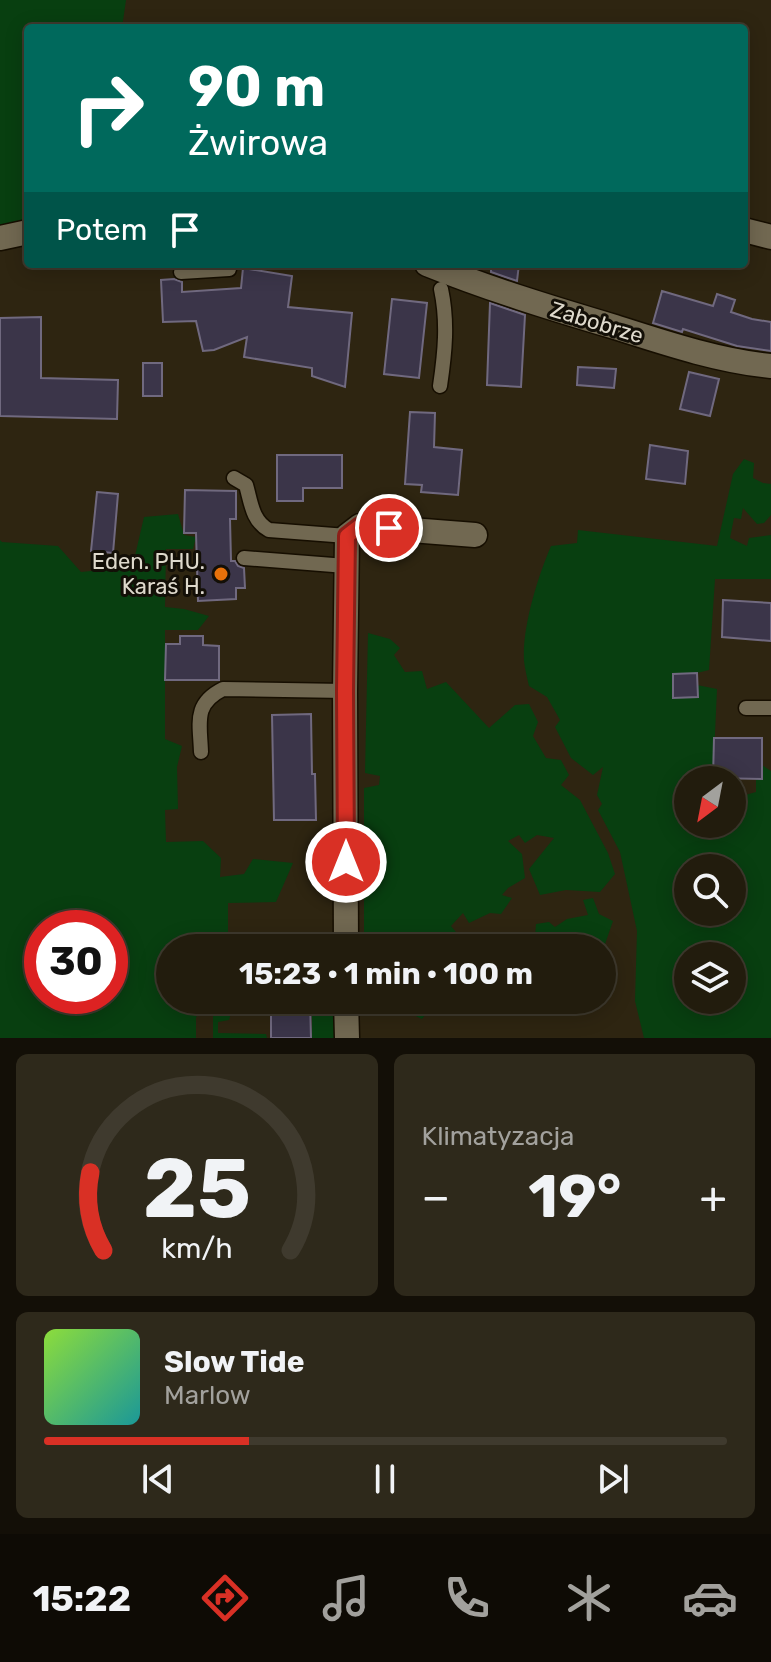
<!DOCTYPE html>
<html lang="pl">
<meta charset="utf-8">
<style>
:root{--surface:#221c0d;--page:#2e291b;--text:#f1f3f6;--muted:#a2a19d;--line:#3f3a2e;--accent:#d93025}
body{margin:0;font-family:Rubik,sans-serif;background:var(--page);color:var(--text);height:100vh;display:flex;flex-direction:column;font-size:30px;white-space:nowrap}
*{box-sizing:border-box;margin:0}
p{font-size:26px;color:var(--muted)}
.icon{flex:none;width:44px;height:44px;fill:none;stroke:currentColor;stroke-width:2;stroke-linecap:round;stroke-linejoin:round}
.map{position:relative;height:1038px;overflow:hidden}
.sheet{display:flex;flex-direction:column;gap:16px;padding:16px;background:#130f07;flex:1}
.sheet>*{flex:none}
.hud{position:absolute;left:24px;top:24px;width:724px;height:244px;border-radius:8px;box-shadow:0 4px 20px #0003,0 0 0 2px var(--line);background:#00695c;color:#fff;overflow:hidden}
.needle{width:52px;rotate:212deg}
.controls{position:absolute;left:674px;top:766px;display:grid;gap:16px}
.controls a{display:grid;place-items:center;width:72px;height:72px;border-radius:50%;background:var(--surface);box-shadow:0 4px 20px #0003,0 0 0 2px var(--line);font-size:40px}
.speed{position:absolute;left:24px;top:910px;display:flex;gap:16px;font-size:40px;font-weight:700;text-align:center}
.speed>*{display:grid;place-content:center;width:104px;height:104px;border-radius:50%;background:var(--surface);box-shadow:0 4px 20px #0003,0 0 0 2px var(--line);line-height:1}
.speed .limit{border:12px solid #d22;background:#fff;color:#111}
.pin{position:absolute;display:grid;place-items:center;width:68px;height:68px;color:#fff;margin:-34px;border:4px solid #fff;border-radius:50%;box-shadow:0 2px 8px #0007}
.me{position:absolute;width:88px;margin:-44px;rotate:0deg;stroke-linejoin:round;filter:drop-shadow(0 0 6px #0008)}
.turn{display:flex;align-items:center;gap:28px;height:168px;padding:0 32px;font-size:36px}
.turn .icon{width:104px;height:104px;stroke-width:2.5}
.turn b{display:block;font-size:56px;line-height:68px}
.then{display:flex;align-items:center;height:76px;padding:0 32px;background:#0003;gap:16px;font-size:30px}
.big{font-size:60px;font-weight:700;line-height:1.1}
.sheet .tile{flex:1;display:flex;flex-direction:column;justify-content:center;gap:12px;min-width:0;padding:0 28px;border-radius:12px;background:var(--page)}
.sheet .dial{align-items:center;gap:0}
.dial svg{height:208px;overflow:visible;fill:none;stroke:var(--line);stroke-width:7;stroke-linecap:round;text-anchor:middle}
.dial text{fill:var(--text);stroke:none}
.song{display:flex;align-items:center;gap:24px}
.cover{width:96px;height:96px;border-radius:12px;background:linear-gradient(135deg,hsl(90 70% 55%),hsl(180 70% 35%))}
.played{height:8px;border-radius:4px;background:linear-gradient(90deg,var(--accent) 30%,var(--line) 30%)}
.keys{display:flex;justify-content:space-around;direction:ltr}
.heat{display:flex;justify-content:space-between;align-items:center;font-size:44px;direction:ltr}
.sheet .tiles{flex:1;display:grid;gap:16px;grid-template-columns:1fr 1fr}
.tile:last-child{grid-column:span 2}
.trip{position:absolute;left:156px;top:934px;width:460px;height:80px;border-radius:40px;background:var(--surface);box-shadow:0 4px 20px #0003,0 0 0 2px var(--line);font-weight:700;line-height:80px;text-align:center}
.tabs{display:flex;height:128px;justify-content:space-around;align-items:center;background:#0e0b05;color:var(--muted)}
.tabs .icon{width:56px;height:56px}
.tabs .selected{color:var(--accent)}
.tabs b{font-size:36px;color:var(--text)}
.map>svg:first-child{display:block}
.green{fill:#083f10;fill-rule:evenodd}
.building{fill:#3b3549;stroke:#70697f;stroke-width:2}
.lines{fill:none;stroke-linecap:round;stroke-linejoin:round}
.service-casing{stroke:#160e00;stroke-width:17}
.minor-casing{stroke:#160e00;stroke-width:27}
.service{stroke:#716851;stroke-width:14}
.minor{stroke:#716851;stroke-width:24}
.route-casing{stroke:#8d1f18;stroke-width:20}
.route{stroke:#d93025;stroke-width:14}
.food-dot{fill:#e8710a;stroke:#130f07;stroke-width:3}
.labels{text-anchor:middle;stroke-width:6;stroke-linejoin:round;paint-order:stroke}
.street-label{font-size:22px;fill:#ded9cc;stroke:#130f07}
.poi-label{font-size:22px;fill:#ded9cc;stroke:#130f07;text-anchor:end}
</style>
<div class="map">
<svg width="771" height="1038" viewBox="0 0 771 1038">
<rect width="100%" height="100%" fill="#2e2511"/>
<path class="green" d="M 0,0 L 126,0 L 122,28 L 28,28 L 28,232 L 0,238 Z
M 744,459 L 754,463 L 753,478 L 763,483 L 771,484 L 771,515 L 764,523 L 757,524 L 743,508 L 741,519 L 734,518 L 730,538 L 747,546 L 749,538 L 771,535 L 771,579 L 715,579 L 709,670 L 697,673 L 673,674 L 673,697 L 697,697 L 697,685 L 717,689 L 713,778 L 728,779 L 727,780 L 688,780 L 688,824 L 732,824 L 732,810 L 736,810 L 738,797 L 756,792 L 756,779 L 762,765 L 771,771 L 771,1038 L 644,1038 L 635,1001 L 637,931 L 620,852 L 598,810 L 602,804 L 597,795 L 603,767 L 593,775 L 571,758 L 555,727 L 560,720 L 547,697 L 529,686 C 527,678 525,669 524,661 C 522,627 538,576 551,546 L 577,543 L 578,530 L 717,546 L 733,474 ZM 688,868 L 732,868 L 732,912 L 688,912 ZM 688,956 L 732,956 L 732,1000 L 688,1000 Z
M 178,514 L 184,535 L 196,537 L 193,549 L 166,549 L 165,607 L 184,609 L 209,616 L 198,630 L 165,630 L 165,739 L 182,746 L 177,767 L 178,809 L 165,810 L 166,842 L 203,841 L 221,858 L 220,877 L 244,874 L 253,859 L 293,863 L 276,902 L 228,903 L 228,948 L 170,948 L 170,1000 L 203,1000 L 196,1018 L 196,1038 L 0,1038 L 0,540 L 2,542 L 58,546 L 81,572 L 101,570 L 104,557 L 134,560 L 144,517 ZM 42,928 L 110,928 L 110,996 L 42,996 Z
M 368,633 L 390,639 L 400,648 L 394,655 L 405,672 L 422,671 L 427,689 L 446,682 L 489,728 L 515,705 L 529,704 L 538,722 L 533,736 L 546,758 L 561,760 L 569,775 L 561,785 L 580,800 L 608,853 L 615,874 L 600,892 L 566,890 L 540,895 L 529,869 L 554,838 L 537,835 L 525,843 L 519,835 L 508,841 L 522,854 L 525,878 L 508,888 L 502,895 L 512,898 L 501,914 L 490,913 L 469,923 L 463,913 L 451,926 L 469,948 L 364,948 L 364,788 L 379,785 L 380,776 L 365,773 Z
M 593,898 L 599,914 L 613,921 L 604,947 L 602,964 L 602,948 L 546,948 L 549,942 L 535,937 L 536,924 L 549,922 L 555,927 L 567,919 L 588,915 L 583,900 Z
M 213,1000 L 235,1000 L 229,1020 L 218,1022 L 218,1033 L 266,1034 L 267,1038 L 213,1038 Z
M 312,1000 L 337,1000 L 337,1038 L 312,1038 Z
M 382,1000 L 437,1000 L 422,1019 Z
M 459,1000 L 523,1000 L 518,1013 L 471,1015 Z"/>
<path class="building" d="M 491,264 L 519,264 L 517,281 L 491,272 Z
M 243,268 L 292,276 L 288,307 L 352,313 L 345,387 L 312,376 L 312,368 L 244,357 L 247,337 L 214,350 L 203,351 L 196,321 L 163,322 L 161,280 L 174,279 L 182,282 L 182,292 L 241,288 Z
M 662,291 L 713,306 L 717,294 L 735,300 L 731,312 L 752,319 L 771,322 L 771,351 L 737,346 L 683,329 L 682,332 L 653,323 Z
M 392,299 L 427,303 L 419,378 L 384,374 Z
M 490,303 L 525,315 L 521,387 L 487,385 Z
M 41,317 L 41,378 L 118,380 L 117,419 L 0,416 L 0,318 Z
M 143,363 L 162,363 L 162,396 L 143,396 Z
M 578,367 L 616,369 L 614,388 L 577,385 Z
M 689,372 L 719,379 L 710,416 L 680,409 Z
M 410,412 L 435,413 L 434,447 L 462,450 L 458,495 L 421,492 L 422,485 L 405,484 Z
M 650,445 L 688,451 L 685,484 L 646,479 Z
M 277,455 L 342,455 L 342,488 L 303,488 L 303,501 L 277,501 Z
M 185,490 L 236,491 L 236,519 L 230,519 L 231,561 L 235,561 L 238,566 L 244,568 L 245,588 L 236,588 L 236,599 L 198,601 L 196,533 L 184,533 Z
M 97,492 L 118,494 L 113,553 L 91,551 Z
M 723,600 L 771,603 L 771,641 L 722,637 Z
M 180,636 L 203,636 L 203,645 L 219,646 L 219,680 L 165,680 L 166,644 L 180,644 Z
M 697,673 L 698,697 L 673,698 L 673,674 Z
M 311,714 L 312,774 L 315,774 L 316,820 L 274,820 L 272,715 Z
M 714,738 L 762,738 L 762,779 L 713,778 Z
M 271,1000 L 310,1000 L 311,1038 L 271,1038 Z"/>
<g class="lines">
<g class="service-casing">
<path id="service" d="M 181,272 L 229,269 L 230,264
M 440,386 C 445,352 448,322 441,289
M 234,478 L 246,485 C 251,502 252,521 269,530 L 347,536
M 244,558 L 346,566
M 746,708 L 771,708
M 201,752 C 200,723 193,704 223,689 L 345,691"/>
</g>
<g class="minor-casing">
<path id="minor" d="M 744,230 L 771,237
M 0,238 L 28,232
M 427,264 C 489,289 551,308 615,327 C 665,343 719,361 771,366
M 346,948 L 345,691 L 347,536 L 360,526 L 475,535
M 346,1000 L 347,1038"/>
</g>
<use href="#service" class="service"/>
<use href="#minor" class="minor"/>
</g>
<g class="lines">
<g class="route-casing">
<path id="route" d="M 346,862 L 345,691 L 347,536 L 360,526 L 389,528"/>
</g>
<use href="#route" class="route"/>
</g>
<circle class="food-dot" cx="221" cy="574" r="8"/>
<g class="labels">
<g class="street-label">
<text transform="translate(597 322) rotate(17)" y="8">Zabobrze</text>
</g>
<g class="poi-label">
<text x="205" y="569">Eden. PHU.<tspan x="205" dy="25">Karaś H.</tspan></text>
</g>
</g>
</svg>
<div class="controls">
<a><svg class="needle" viewBox="-14 -14 28 28"><path d="M0-13l5 13h-10z" fill="#e53935"/><path d="M0 13l5-13h-10z" fill="#a2a19d"/></svg></a>
<a><svg class="icon" aria-label="search" viewBox="0 0 24 24"><circle cx="10" cy="10" r="6"/><path d="M15 15l6 6"/></svg></a>
<a><svg class="icon" aria-label="layers" viewBox="0 0 24 24"><path d="M12 4l9 5-9 5-9-5zM3 14l9 5 9-5"/></svg></a>
</div>
<div class="speed"><div class="limit">30</div></div>
<div class="pin" style="left:389px;top:528px;background:#d93025"><svg class="icon" aria-label="arrive" viewBox="0 0 24 24"><path d="M6 21V4h12l-3 4 3 4H6"/></svg></div>
<svg class="me" style="left:346px;top:862px" viewBox="-20 -20 40 40"><circle r="17" fill="#d93025" stroke="#fff" stroke-width="3"/><path d="M0-11L8 9 0 5-8 9z" fill="#fff"/></svg>
<div class="trip">15:23 · 1 min · 100 m</div>
<div class="hud">
<div class="turn"><svg class="icon" aria-label="right" viewBox="0 0 24 24"><path d="M7 20v-9h11M14 6l5 5-5 5"/></svg><div><b>90 m</b>Żwirowa</div></div>
<div class="then">Potem<svg class="icon" aria-label="arrive" viewBox="0 0 24 24"><path d="M6 21V4h12l-3 4 3 4H6"/></svg></div>
</div>
</div>
<section class="sheet">
<div class="tiles">
<div class="tile dial"><svg viewBox="0 0 100 80">
<path d="M14 69A42 42 0 1 1 86 69"/>
<path d="M14 69A42 42 0 0 1 9 39" stroke="#d93025"/>
<text x="50" y="56" font-size="32" font-weight="700">25</text>
<text x="50" y="72" font-size="11">km/h</text>
</svg></div>
<div class="tile"><p>Klimatyzacja</p>
<div class="heat"><a>−</a><b class="big">19°</b><a>+</a></div>
</div>
<div class="tile">
<div class="song"><i class="cover"></i><div><b>Slow Tide</b><p>Marlow</p></div></div>
<div class="played"></div>
<div class="keys"><svg class="icon" aria-label="previous" viewBox="0 0 24 24"><path d="M18 5L8 12l10 7zM5 5v14"/></svg><svg class="icon" aria-label="pause" viewBox="0 0 24 24"><path d="M8 5v14M16 5v14"/></svg><svg class="icon" aria-label="next" viewBox="0 0 24 24"><path d="M6 5l10 7-10 7zM19 5v14"/></svg></div>
</div>
</div>
</section>
<nav class="tabs">
<b>15:22</b>
<svg class="icon selected" aria-label="directions" viewBox="0 0 24 24"><path d="M12 3l9 9-9 9-9-9zM9 14v-3h6M13 9l2 2-2 2"/></svg>
<svg class="icon" aria-label="music" viewBox="0 0 24 24"><path d="M9 18V5l10-2v13"/><circle cx="6" cy="18" r="3"/><circle cx="16" cy="16" r="3"/></svg>
<svg class="icon" aria-label="phone" viewBox="0 0 24 24"><path d="M5 4h4l2 5-3 2q2 4 5 5l2-3 5 2v4C11 20 4 13 5 4z"/></svg>
<svg class="icon" aria-label="climate" viewBox="0 0 24 24"><path d="M12 3v18M4 7l16 10M4 17L20 7"/></svg>
<svg class="icon" aria-label="car" viewBox="0 0 24 24"><path d="M5 17H2v-5l4-1 3-4h7l3 4 3 1v5h-3M9 17h6M6 11h13"/><circle cx="7" cy="17" r="2"/><circle cx="17" cy="17" r="2"/></svg>
</nav>
